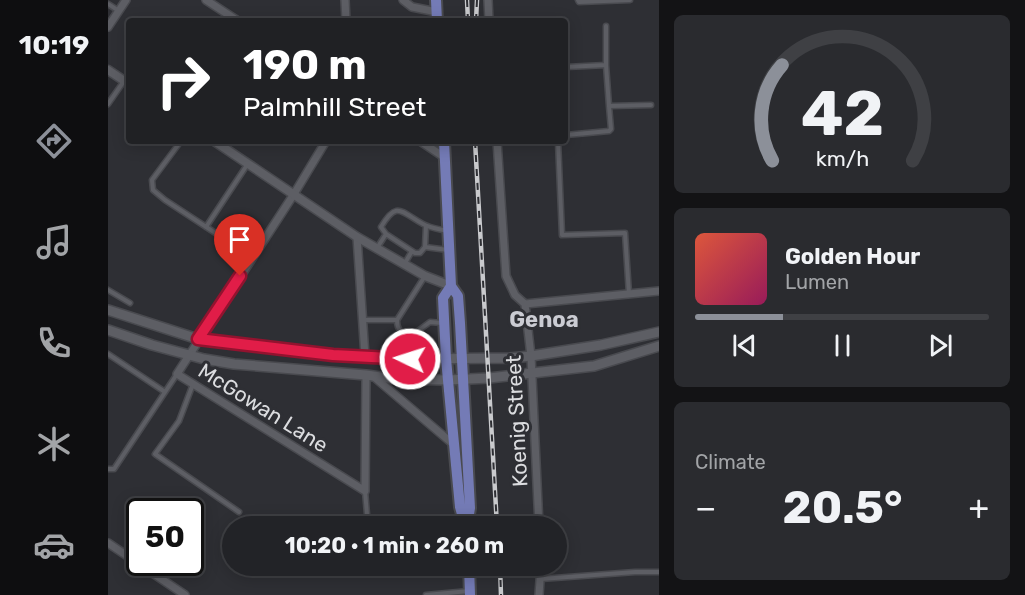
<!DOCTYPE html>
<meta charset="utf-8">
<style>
:root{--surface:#222327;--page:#2a2b2f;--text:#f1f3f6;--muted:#a2a4a7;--line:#3f4044;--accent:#8c9099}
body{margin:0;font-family:Rubik,sans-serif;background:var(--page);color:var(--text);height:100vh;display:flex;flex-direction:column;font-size:22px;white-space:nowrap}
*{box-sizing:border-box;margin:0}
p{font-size:20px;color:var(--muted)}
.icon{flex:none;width:33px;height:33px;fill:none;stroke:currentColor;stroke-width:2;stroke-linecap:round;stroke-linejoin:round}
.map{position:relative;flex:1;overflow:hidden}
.sheet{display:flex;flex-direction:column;gap:15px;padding:15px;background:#131315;width:366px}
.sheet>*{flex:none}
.hud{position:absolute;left:18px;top:18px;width:442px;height:126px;border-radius:6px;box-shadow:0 3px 15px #0003,0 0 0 2px var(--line);background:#202124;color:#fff;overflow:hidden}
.speed{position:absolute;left:18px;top:498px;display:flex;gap:12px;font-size:30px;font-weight:700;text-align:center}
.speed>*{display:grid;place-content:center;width:78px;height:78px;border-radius:50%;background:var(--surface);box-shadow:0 3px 15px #0003,0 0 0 2px var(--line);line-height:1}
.speed .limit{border:3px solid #111;border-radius:9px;background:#fff;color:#111}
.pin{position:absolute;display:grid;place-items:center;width:51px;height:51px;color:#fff;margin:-62px -26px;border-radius:50% 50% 50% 0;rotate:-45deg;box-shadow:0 0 6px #0007}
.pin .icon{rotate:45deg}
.me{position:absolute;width:66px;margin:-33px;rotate:274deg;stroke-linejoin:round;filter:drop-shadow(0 0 4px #0008)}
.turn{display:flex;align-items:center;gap:21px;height:126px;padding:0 18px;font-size:27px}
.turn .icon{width:78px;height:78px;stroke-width:2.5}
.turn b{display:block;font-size:42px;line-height:51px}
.big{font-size:45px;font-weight:700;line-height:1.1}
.sheet .tile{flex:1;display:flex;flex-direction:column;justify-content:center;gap:9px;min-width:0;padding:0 21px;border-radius:9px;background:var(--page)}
.sheet .dial{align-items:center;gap:0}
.dial svg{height:156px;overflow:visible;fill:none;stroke:var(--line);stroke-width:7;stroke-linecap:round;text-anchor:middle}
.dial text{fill:var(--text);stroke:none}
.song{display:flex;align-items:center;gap:18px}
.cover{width:72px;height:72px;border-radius:9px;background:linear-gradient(135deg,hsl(10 70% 55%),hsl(330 70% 35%))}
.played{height:6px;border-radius:3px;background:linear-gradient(90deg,var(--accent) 30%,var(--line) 30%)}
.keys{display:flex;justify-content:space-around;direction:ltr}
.heat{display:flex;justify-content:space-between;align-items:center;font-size:33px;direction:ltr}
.trip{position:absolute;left:114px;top:516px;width:345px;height:60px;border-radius:30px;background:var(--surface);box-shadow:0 3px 15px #0003,0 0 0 2px var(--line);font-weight:700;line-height:60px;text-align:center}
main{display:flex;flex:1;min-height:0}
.tab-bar{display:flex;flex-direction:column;width:108px;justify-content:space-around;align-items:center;background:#0e0e10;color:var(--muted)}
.tab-bar .icon{width:42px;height:42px}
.tab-bar .selected{color:var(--accent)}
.tab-bar b{font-size:27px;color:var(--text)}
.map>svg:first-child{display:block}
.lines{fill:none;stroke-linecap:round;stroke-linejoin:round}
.service-casing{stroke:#494a4f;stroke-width:7}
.minor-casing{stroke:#494a4f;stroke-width:10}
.tertiary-casing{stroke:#494a4f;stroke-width:11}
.secondary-casing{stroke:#494a4f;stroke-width:12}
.primary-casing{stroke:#494a4f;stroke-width:14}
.service{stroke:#5d5e64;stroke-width:4}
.minor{stroke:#5d5e64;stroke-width:7}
.tertiary{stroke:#5d5e64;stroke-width:8}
.secondary{stroke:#5d5e64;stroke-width:9}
.primary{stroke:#747bb6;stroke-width:10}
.rail-casing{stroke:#c9cacd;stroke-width:4.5}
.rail{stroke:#2e2f34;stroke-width:2;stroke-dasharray:7;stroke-linecap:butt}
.route-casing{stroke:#92132f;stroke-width:15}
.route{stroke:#e11d48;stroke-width:10}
.labels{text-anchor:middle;stroke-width:6;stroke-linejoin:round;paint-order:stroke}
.street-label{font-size:21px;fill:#dbdcdf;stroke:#2e2f34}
.neighbourhood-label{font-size:22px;font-weight:bold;fill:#cbccd3;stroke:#2e2f34}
</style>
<main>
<nav class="tab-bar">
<b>10:19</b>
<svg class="icon selected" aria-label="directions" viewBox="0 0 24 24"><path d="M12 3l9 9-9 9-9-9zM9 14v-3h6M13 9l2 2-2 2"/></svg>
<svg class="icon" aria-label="music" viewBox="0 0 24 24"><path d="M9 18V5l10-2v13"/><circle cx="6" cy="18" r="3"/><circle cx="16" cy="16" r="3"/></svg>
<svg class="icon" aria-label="phone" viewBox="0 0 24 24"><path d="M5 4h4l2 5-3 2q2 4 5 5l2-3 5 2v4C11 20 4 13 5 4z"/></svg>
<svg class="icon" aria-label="climate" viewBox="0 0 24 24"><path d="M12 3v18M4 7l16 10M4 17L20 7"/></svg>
<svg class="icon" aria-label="car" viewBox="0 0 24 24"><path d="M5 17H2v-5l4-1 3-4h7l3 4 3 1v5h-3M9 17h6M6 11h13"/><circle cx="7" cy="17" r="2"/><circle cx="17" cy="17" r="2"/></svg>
</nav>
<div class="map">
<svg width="551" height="595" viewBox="0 0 551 595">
<rect width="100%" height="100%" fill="#2e2f34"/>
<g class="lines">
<g class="service-casing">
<path id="service" d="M 470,0 L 471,2 L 522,0
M 0,4 L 11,11
M 498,26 L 498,65 L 501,106 L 543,105
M 458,67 L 498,65
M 0,104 L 16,81
M 458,135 L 501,131 L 503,129 L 501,106
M 73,141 L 44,180 L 45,190 L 57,200 L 144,257
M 450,141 L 454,235 L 517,233 L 521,294
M 98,227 L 139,165
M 278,234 L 307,253 L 312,253 L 317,247 L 318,226
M 317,247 L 340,250
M 269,248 L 278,234 L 273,227 C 289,200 293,212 315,224 C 322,228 331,229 339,231
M 297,263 L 304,251
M 317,276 L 289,320 C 289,330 293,333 303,336 L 322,322 L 334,323
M 0,290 L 22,303
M 256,320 L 289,320
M 0,354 L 57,392
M 302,359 L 303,336
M 85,384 L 71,421 L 47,454 L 131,512
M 0,469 L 6,469 L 69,374
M 257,491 L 260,526
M 263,566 L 264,570
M 433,579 L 527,572 L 551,572
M 318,595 L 361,591"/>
</g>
<g class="minor-casing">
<path id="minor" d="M 98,0 L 130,21
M 237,0 L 238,21
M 295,0 L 304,7 L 329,12
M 380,0 L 381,21
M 0,27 L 18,0
M 218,141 L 186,194 L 69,374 L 257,491
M 312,141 L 336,157
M 389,141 L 398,276 L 407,295 L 417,304 L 423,356 L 431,526
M 249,237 L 257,356
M 417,304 L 551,291
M 265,376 L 345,444
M 257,491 L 258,375
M 0,543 L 77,595
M 431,595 L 433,566"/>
</g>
<g class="tertiary-casing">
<path id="tertiary" d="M 0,70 L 21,84
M 106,141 L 249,237 L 317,276 L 343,286"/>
</g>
<g class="secondary-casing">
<path id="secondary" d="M 0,310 L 90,339 L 225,355 L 302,359 L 402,358 L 423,356 L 493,345 L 551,332
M 0,330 L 44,345 L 96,359 L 126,364 L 258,375 L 287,379 L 340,380 L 381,378 L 486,366 L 551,346"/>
</g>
<g class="primary-casing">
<path id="primary" d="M 328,0 L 329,21
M 336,141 L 343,286 L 350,296 L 352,323 L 362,508 L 359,526
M 343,286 L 335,298 L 338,359 L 352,507 L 357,525
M 361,566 L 362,595"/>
</g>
<use href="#service" class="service"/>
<use href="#minor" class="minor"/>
<use href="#tertiary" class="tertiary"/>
<use href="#secondary" class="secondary"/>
<use href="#primary" class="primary"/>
<g class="rail-casing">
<path id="rail" d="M 359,0 L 360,21
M 368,21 L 369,0
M 367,141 L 389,526
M 392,566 L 393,595"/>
</g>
<use href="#rail" class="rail"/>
</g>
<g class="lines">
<g class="route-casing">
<path id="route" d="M 132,276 L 90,339 L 225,355 L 302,359"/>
</g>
<use href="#route" class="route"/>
</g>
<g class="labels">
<g class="street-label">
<text transform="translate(155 408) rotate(32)" y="7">McGowan Lane</text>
<text transform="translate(409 421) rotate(-93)" y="7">Koenig Street</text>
</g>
<g class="neighbourhood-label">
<text x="436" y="327">Genoa</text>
</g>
</g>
</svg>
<div class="speed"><div class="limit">50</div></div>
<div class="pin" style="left:132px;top:276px;background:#d93025"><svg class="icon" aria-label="arrive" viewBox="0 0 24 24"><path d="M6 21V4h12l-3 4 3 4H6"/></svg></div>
<svg class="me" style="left:302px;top:359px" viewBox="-20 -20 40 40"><circle r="17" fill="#e11d48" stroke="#fff" stroke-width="3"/><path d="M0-11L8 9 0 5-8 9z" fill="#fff"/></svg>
<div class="trip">10:20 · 1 min · 260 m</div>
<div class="hud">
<div class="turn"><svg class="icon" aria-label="right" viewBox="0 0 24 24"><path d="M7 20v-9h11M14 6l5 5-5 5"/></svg><div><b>190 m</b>Palmhill Street</div></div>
</div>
</div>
<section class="sheet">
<div class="tile dial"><svg viewBox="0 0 100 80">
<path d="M14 69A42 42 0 1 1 86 69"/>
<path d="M14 69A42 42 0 0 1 19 20" stroke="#8c9099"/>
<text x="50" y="56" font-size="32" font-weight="700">42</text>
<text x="50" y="72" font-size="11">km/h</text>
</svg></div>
<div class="tile">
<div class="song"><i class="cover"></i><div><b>Golden Hour</b><p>Lumen</p></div></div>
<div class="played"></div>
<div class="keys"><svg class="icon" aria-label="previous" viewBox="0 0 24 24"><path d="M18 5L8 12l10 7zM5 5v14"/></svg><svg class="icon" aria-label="pause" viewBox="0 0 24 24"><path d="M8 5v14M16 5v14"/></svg><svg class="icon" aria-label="next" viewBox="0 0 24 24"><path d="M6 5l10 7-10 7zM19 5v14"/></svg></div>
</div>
<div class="tile"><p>Climate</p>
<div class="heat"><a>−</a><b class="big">20.5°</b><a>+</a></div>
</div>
</section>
</main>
